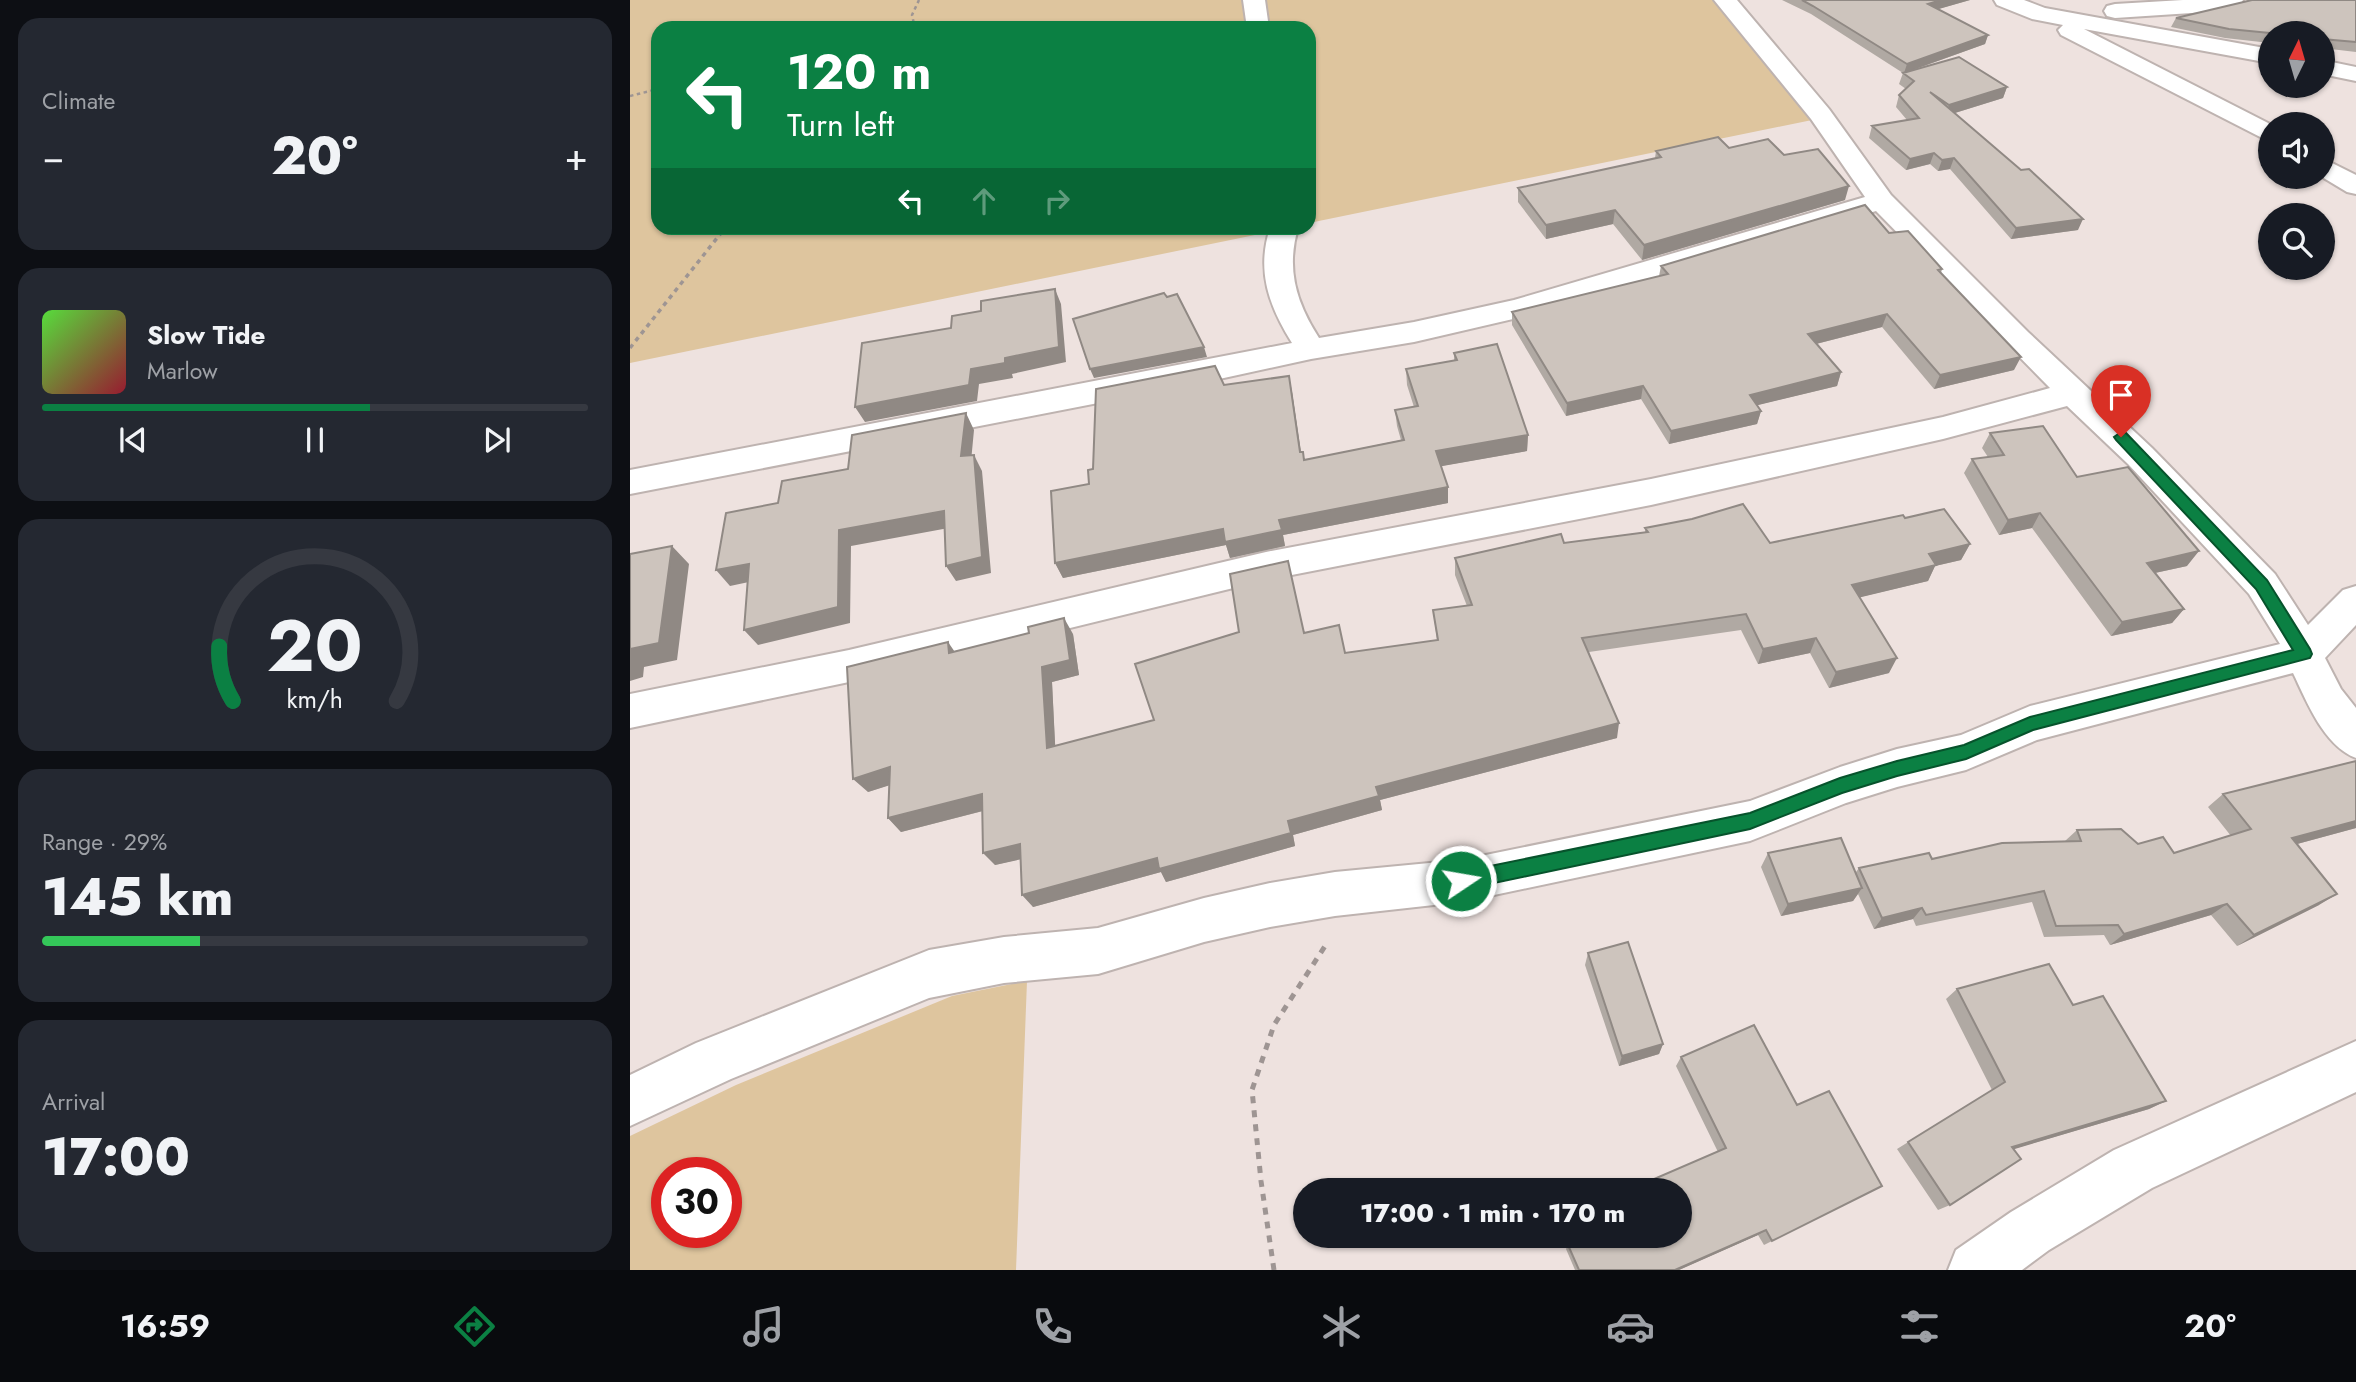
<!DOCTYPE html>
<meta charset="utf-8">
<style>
:root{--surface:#171b24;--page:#242831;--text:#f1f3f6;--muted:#9ea1a6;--line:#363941;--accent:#0b8043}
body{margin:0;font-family:Jost,sans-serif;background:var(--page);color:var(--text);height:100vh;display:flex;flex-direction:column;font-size:26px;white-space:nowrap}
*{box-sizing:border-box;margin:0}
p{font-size:23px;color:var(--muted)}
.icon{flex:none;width:38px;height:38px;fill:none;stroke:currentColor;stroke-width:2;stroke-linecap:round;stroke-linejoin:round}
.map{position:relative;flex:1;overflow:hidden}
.side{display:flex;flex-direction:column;gap:18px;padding:18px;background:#0d0f14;width:630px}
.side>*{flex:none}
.top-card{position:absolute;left:21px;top:21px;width:665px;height:214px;border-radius:21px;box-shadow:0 2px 5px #0004;background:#0b8043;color:#fff;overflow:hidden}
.needle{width:46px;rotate:5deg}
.buttons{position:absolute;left:1628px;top:21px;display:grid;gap:14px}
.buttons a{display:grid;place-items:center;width:77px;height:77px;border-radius:50%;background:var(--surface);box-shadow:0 2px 5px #0004;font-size:35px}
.speed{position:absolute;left:21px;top:1157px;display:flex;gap:14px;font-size:35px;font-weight:700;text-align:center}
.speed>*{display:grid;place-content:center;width:91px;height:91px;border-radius:50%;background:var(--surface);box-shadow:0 2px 5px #0004;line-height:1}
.speed .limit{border:10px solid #d22;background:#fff;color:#111}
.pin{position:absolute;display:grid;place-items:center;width:60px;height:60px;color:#fff;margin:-72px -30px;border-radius:50% 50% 50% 0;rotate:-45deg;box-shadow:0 0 7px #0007}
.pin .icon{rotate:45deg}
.me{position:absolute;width:77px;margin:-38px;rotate:78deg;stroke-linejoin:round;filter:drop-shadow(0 0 5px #0008)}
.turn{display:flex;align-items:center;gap:24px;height:147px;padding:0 21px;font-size:32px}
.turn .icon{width:91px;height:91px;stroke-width:2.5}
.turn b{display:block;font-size:49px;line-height:60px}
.lanes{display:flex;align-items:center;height:66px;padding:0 21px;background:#0003;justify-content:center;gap:35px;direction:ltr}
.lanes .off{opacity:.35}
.big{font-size:52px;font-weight:800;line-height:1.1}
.side .widget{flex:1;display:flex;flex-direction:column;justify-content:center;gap:10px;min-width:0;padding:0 24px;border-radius:21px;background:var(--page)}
.side .dial{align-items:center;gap:0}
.dial svg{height:182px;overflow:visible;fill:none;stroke:var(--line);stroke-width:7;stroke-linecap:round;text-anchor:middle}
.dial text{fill:var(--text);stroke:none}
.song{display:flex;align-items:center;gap:21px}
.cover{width:84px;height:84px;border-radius:10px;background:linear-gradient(135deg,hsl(110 70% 55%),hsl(350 70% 35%))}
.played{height:7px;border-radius:4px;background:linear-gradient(90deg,var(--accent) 60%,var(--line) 60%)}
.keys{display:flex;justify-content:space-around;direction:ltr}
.heat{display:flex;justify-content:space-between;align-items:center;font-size:38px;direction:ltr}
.charge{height:10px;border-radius:5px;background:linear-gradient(90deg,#34c759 29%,var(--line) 0)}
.trip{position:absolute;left:663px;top:1178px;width:399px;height:70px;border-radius:35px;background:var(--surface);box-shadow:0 2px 5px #0004;font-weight:800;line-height:70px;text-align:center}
.dock{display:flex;height:112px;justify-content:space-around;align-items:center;background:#090b0e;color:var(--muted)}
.dock .icon{width:49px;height:49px}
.dock .current{color:var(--accent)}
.dock b{font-size:32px;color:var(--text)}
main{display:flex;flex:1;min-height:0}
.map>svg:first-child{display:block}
.green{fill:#dec59e;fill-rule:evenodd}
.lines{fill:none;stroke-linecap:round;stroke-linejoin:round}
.minor-casing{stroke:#beb3b0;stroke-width:4}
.path-far2{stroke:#9e9593;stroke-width:2.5;stroke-dasharray:3.5 3.5;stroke-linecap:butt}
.path-far1{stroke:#9e9593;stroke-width:3.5;stroke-dasharray:4.5 4.5;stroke-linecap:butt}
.path{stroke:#9e9593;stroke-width:5;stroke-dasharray:7 7;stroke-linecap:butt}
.minor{fill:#fff;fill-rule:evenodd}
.wall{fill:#b0a9a3}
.shaded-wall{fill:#908984}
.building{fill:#cdc4bd;stroke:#908984;stroke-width:2}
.route{fill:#0b8043;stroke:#07532c;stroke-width:2}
</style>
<main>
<section class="side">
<div class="widget"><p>Climate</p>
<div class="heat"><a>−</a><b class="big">20°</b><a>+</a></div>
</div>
<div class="widget">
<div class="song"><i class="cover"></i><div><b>Slow Tide</b><p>Marlow</p></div></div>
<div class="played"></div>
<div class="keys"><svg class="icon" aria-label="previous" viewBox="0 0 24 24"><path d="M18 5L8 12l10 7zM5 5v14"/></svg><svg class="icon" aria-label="pause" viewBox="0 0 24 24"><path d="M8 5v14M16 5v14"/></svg><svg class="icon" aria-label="next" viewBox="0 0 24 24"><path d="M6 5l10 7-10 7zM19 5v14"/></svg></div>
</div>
<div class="widget dial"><svg viewBox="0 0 100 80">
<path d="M14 69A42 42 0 1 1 86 69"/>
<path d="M14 69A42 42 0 0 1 8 45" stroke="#0b8043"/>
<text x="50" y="56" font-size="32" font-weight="700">20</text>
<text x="50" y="72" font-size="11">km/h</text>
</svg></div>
<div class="widget"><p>Range · 29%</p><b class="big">145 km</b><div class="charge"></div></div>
<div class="widget"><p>Arrival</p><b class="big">17:00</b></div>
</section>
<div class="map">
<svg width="1726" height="1270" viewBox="0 0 1726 1270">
<rect width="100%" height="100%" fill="#eee2df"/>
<path class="green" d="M 0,0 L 1094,0 L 1187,119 L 679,223 L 679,28 L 28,28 L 28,228 L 659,228 L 0,363 Z
M 397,981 L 386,1270 L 0,1270 L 0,1136 L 106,1085 L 322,996 ZM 37,1172 L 96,1172 L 96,1232 L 37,1232 Z"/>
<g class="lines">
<g class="minor-casing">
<path id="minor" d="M 613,0 L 635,0 L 639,28 L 617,28 Z
M 1084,0 L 1107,0 L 1199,109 L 1261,195 L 1398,332 L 1522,448 L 1645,574 L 1678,625 L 1713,590 L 1726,586 L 1726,625 L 1695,658 L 1711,689 L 1726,708 L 1726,758 C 1694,746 1677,702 1663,673 L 1407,740 L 1336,770 L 1267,787 L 1216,803 L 1120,841 L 831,902 L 705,916 L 640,927 L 574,942 L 468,974 L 374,983 L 299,998 L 101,1079 L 0,1126 L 0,1075 L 66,1043 L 299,950 L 374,937 L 468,928 L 574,898 L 640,883 L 705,872 L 831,860 L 1120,801 L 1210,767 L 1267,749 L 1331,735 L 1400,706 L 1650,644 L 1619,594 L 1498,464 L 1437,406 L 1313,439 L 1021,505 L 636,580 L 219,682 L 0,728 L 0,694 L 219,650 L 636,552 L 1021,479 L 1313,417 L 1420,388 L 1246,211 L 900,315 L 784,342 L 681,359 L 571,383 L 0,494 L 0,470 L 662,343 C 639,306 626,271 640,228 L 668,228 C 656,269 666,302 689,338 L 784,322 L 884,300 L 1235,197 L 1181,119 Z
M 1364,0 L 1394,0 L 1415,8 L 1640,49 L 1640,63 L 1454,29 L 1640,124 L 1640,142 L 1431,35 L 1428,30 L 1433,25 L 1402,19 L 1367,5 Z
M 1553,0 L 1613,0 L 1610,5 L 1577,12 L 1485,18 L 1477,16 L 1474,11 L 1477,6 L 1485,4 Z
M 1692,60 L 1726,67 L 1726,81 L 1692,74 Z
M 1692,158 L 1726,175 L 1726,194 L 1717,192 L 1692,177 Z
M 1726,1041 L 1726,1092 L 1522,1188 L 1419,1250 L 1392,1270 L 1318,1270 L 1326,1250 L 1381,1212 L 1484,1150 Z"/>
</g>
<path class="path-far2" d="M 280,28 L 284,24 L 282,15 L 289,0
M 0,96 L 28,89"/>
<path class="path-far1" d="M 0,348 L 95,228"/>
<path class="path" d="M 644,1270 L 631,1181 L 622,1090 L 644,1025 L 697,943"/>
<use href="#minor" class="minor"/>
</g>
<path class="wall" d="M 1152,0 L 1340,0 L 1308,9 L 1358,35 L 1355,44 L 1283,70 L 1377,87 L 1373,98 L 1325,113 L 1448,230 L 1381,239 L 1320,169 L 1308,171 L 1300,164 L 1276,170 L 1239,138 L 1242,126 L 1277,120 L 1266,107 L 1269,95 L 1276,89 L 1269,84 L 1273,73 L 1181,14 Z
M 1726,0 L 1726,52 L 1692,48 L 1692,33 L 1640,33 L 1640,43 L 1595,38 L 1541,27 L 1546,18 Z
M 1099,148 L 1154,155 L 1215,200 L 1012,260 L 983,224 L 916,239 L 888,202 L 888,188 L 1025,158 L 1026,151 Z
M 1259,233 L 1312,269 L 1311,273 L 1384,370 L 1304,389 L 1252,327 L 1186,344 L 1211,372 L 1207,386 L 1127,405 L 1131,411 L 1127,424 L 1039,444 L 1011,399 L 936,416 L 882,325 L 882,312 L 1029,276 L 1031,266 Z
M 824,353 L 898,435 L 897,451 L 811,466 L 818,487 L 818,503 L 653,535 L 655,546 L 600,558 L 596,545 L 433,578 L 425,563 L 459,484 L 463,469 L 594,385 L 662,392 L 671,452 L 674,460 L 771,440 L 767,426 L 765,410 L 784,407 L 777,385 L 776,369 L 824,361 Z
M 1360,433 L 1447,477 L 1557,566 L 1525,573 L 1554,609 L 1542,623 L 1481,636 L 1402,528 L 1369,535 L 1334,473 L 1342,459 L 1358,457 L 1352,448 Z
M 1275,518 L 1340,544 L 1331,560 L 1305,566 L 1298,581 L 1230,597 L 1259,673 L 1199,688 L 1180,653 L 1128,664 L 1111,630 L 959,652 L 987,738 L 750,800 L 752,810 L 663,835 L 665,846 L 536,882 L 531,872 L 403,907 L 390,859 L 365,865 L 353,811 L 271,832 L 258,818 L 259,785 L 238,792 L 325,651 L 443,634 L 449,675 L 422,682 L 425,746 L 524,720 L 674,633 L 715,653 L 807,640 L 803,610 L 837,606 L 825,575 L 825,558 L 1015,532 L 1015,528 L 1140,543 Z
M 1726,761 L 1726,828 L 1667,844 L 1689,905 L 1607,946 L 1581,915 L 1480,945 L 1474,935 L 1414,937 L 1402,902 L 1286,926 L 1283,919 L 1244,929 L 1228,894 L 1223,901 L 1151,916 L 1131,867 L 1138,853 L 1226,872 L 1229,868 L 1302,859 L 1435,841 L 1447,830 L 1544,853 L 1601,836 L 1578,807 L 1593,794 Z
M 958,953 L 1033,1044 L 1029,1054 L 989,1066 L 955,965 Z
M 1327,989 L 1443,1005 L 1536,1101 L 1519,1109 L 1383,1149 L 1320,1205 L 1308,1210 L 1267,1149 L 1362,1090 L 1316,999 Z
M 1051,1057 L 1167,1105 L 1252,1186 L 1134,1245 L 1128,1235 L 1049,1270 L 945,1270 L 936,1249 L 938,1245 L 1050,1190 L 1022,1190 L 1020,1185 L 1024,1179 L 1088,1152 L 1046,1066 Z"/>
<path class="shaded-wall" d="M 1311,0 L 1340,0 L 1295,13 L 1298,4 Z
M 1358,35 L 1355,44 L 1274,73 L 1277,64 Z
M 1377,87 L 1373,98 L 1315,116 L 1319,105 Z
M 1304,153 L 1300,164 L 1276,170 L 1280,159 Z
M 1324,158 L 1320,169 L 1308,171 L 1312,160 Z
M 1219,186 L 1215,200 L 1012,260 L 1014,245 Z
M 985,210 L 983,224 L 916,239 L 916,225 Z
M 1453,219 L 1448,230 L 1381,239 L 1386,228 Z
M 425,289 L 431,304 L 436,362 L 382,374 L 383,378 L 349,384 L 347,401 L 235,422 L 225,407 L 375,358 Z
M 1257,314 L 1252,327 L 1174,347 L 1178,334 Z
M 574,347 L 577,357 L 464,378 L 460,369 Z
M 1391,357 L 1384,370 L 1304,389 L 1310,375 Z
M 1211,372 L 1207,386 L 1116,408 L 1120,395 Z
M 659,376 L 662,392 L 673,468 L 670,452 Z
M 1013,386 L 1011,399 L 936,416 L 937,403 Z
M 1131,411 L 1127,424 L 1039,444 L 1041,431 Z
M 336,413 L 344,430 L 340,472 L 331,456 Z
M 898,435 L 897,451 L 807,467 L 806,451 Z
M 344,455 L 352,471 L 361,573 L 326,581 L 316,566 Z
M 818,487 L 818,503 L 653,535 L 655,546 L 600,558 L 596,545 L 433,578 L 425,563 L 593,529 Z
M 314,511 L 324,527 L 221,546 L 220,623 L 128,645 L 114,630 L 209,530 Z
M 1410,513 L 1402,528 L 1369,535 L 1378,520 Z
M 1340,544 L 1331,560 L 1305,566 L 1298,581 L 1215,601 L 1222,585 L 1299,554 Z
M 42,546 L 59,564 L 47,660 L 14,667 L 13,677 L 0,681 L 0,649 Z
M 1569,551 L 1557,566 L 1506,577 L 1517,563 Z
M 119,564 L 133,579 L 100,586 L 86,570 Z
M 1554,609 L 1542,623 L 1481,636 L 1492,622 Z
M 434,618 L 443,634 L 449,675 L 422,682 L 426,762 L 417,748 L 412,667 Z
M 1186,638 L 1180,653 L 1128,664 L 1133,649 Z
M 318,642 L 329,658 L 319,653 Z
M 1267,658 L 1259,673 L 1199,688 L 1206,672 Z
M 989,723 L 987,738 L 750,800 L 752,810 L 663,835 L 665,846 L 536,882 L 531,872 L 403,907 L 392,895 L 658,821 L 746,787 Z
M 260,767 L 273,781 L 238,792 L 223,779 Z
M 352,794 L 364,808 L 271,832 L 258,818 Z
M 1726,821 L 1726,828 L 1645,850 L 1662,838 Z
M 390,844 L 401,857 L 365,865 L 353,853 Z
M 1232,888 L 1223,901 L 1151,916 L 1158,904 Z
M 1707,894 L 1689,905 L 1607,946 L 1624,935 Z
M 1597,904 L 1581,915 L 1480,945 L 1494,934 Z
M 1292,908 L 1283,919 L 1244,929 L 1252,918 Z
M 1033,1044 L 1029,1054 L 989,1066 L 992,1056 Z
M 1536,1101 L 1519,1109 L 1368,1154 L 1382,1147 Z
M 1136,1230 L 1128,1235 L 1049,1270 L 1045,1270 Z"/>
<path class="building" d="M 1172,0 L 1311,0 L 1298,4 L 1358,35 L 1277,64 L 1183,6 Z
M 1622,0 L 1726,0 L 1726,42 L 1692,39 L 1692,33 L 1640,33 L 1599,29 L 1546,18 Z
M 1329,57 L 1377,87 L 1319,105 L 1300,92 L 1391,170 L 1399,169 L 1453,219 L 1386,228 L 1324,158 L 1312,160 L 1304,153 L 1280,159 L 1242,126 L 1289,118 L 1269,95 L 1284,81 L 1273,73 Z
M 1088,137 L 1099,148 L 1138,139 L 1154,155 L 1188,149 L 1219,186 L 1014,245 L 985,210 L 916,225 L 888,188 L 1031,157 L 1026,151 Z
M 1235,205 L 1259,233 L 1278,231 L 1312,269 L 1308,270 L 1391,357 L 1310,375 L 1257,314 L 1178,334 L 1211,372 L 1120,395 L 1131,411 L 1041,431 L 1013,386 L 937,403 L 882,312 L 1038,274 L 1031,266 Z
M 425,289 L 429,347 L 375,358 L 375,363 L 341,369 L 339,385 L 225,407 L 232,343 L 321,328 L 322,316 L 351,311 L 351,301 Z
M 534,293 L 537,297 L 547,294 L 574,347 L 460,369 L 443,319 Z
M 867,344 L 898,435 L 806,451 L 818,487 L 649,520 L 652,530 L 595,542 L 593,529 L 425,563 L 421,491 L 459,484 L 458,470 L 463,469 L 466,389 L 585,366 L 594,385 L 659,376 L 670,452 L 673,452 L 674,460 L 774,440 L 765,410 L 788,406 L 776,369 L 827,360 L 824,353 Z
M 336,413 L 331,456 L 344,455 L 352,557 L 316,566 L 314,511 L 209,530 L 208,607 L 114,630 L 119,564 L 86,570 L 96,513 L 148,503 L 152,481 L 218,469 L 222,435 Z
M 1413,426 L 1447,477 L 1498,467 L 1569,551 L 1517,563 L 1554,609 L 1492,622 L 1410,513 L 1378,520 L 1342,459 L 1374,455 L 1360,433 Z
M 1113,504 L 1140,543 L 1273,515 L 1275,518 L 1314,509 L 1340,544 L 1299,554 L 1306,565 L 1222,585 L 1267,658 L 1206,672 L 1186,638 L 1133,649 L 1116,614 L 952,638 L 989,723 L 746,787 L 749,796 L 658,821 L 661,833 L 529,869 L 527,858 L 392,895 L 390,844 L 353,853 L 352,794 L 258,818 L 260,767 L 223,779 L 217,667 L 318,642 L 319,653 L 399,633 L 398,627 L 434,618 L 440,660 L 412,667 L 417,748 L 524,720 L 505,664 L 609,632 L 600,574 L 658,561 L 674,633 L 709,625 L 715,653 L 808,640 L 803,610 L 842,605 L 825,558 L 931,534 L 934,543 L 1018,532 L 1015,528 L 1062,519 Z
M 42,546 L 29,643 L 0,649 L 0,554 Z
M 1726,761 L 1726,821 L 1662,838 L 1707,894 L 1624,935 L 1597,904 L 1494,934 L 1488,925 L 1426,926 L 1414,891 L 1296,915 L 1292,908 L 1252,918 L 1229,868 L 1299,853 L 1302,859 L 1372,843 L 1451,841 L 1447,830 L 1491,829 L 1508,844 L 1533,837 L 1544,853 L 1621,829 L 1593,794 Z
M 1211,838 L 1232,888 L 1158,904 L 1138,853 Z
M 998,942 L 1033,1044 L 992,1056 L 958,953 Z
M 1419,964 L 1443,1005 L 1473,996 L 1536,1101 L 1382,1147 L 1391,1159 L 1320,1205 L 1278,1142 L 1375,1082 L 1327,989 Z
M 1124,1025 L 1167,1105 L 1199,1091 L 1252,1186 L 1142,1241 L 1136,1230 L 1045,1270 L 949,1270 L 938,1245 L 956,1236 L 1050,1236 L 1050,1190 L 1029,1190 L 1024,1179 L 1096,1148 L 1051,1057 Z"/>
<path class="route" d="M 1491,432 L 1496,433 L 1637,580 L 1680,649 L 1682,654 L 1680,658 L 1403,730 L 1336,759 L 1267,776 L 1212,793 L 1120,829 L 831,890 L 825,888 L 822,881 L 825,875 L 831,872 L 1120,813 L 1210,778 L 1267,761 L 1334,745 L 1400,717 L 1663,650 L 1626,589 L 1486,440 L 1484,437 Z"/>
</svg>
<div class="buttons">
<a><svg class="needle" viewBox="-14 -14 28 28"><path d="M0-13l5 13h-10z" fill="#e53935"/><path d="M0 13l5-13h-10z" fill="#9ea1a6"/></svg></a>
<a><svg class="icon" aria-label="sound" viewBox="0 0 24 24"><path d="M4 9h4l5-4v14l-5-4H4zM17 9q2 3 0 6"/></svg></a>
<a><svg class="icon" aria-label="search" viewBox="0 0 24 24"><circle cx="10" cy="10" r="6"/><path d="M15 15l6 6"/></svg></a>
</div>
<div class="speed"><div class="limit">30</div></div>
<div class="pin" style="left:1491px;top:437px;background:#d93025"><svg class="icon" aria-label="arrive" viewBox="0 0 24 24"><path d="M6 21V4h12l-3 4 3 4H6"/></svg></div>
<svg class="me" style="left:831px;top:881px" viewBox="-20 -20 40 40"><circle r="17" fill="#0b8043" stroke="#fff" stroke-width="3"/><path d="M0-11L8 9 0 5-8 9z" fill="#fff"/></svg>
<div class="trip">17:00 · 1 min · 170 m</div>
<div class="top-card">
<div class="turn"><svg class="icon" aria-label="left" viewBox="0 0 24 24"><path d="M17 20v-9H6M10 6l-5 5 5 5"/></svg><div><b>120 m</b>Turn left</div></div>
<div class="lanes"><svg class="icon" aria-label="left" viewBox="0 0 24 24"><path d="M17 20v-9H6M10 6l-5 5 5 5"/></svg><svg class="icon off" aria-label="ahead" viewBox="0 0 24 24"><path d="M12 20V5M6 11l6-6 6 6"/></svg><svg class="icon off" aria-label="right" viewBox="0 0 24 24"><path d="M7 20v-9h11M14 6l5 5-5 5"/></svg></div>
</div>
</div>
</main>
<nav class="dock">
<b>16:59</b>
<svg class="icon current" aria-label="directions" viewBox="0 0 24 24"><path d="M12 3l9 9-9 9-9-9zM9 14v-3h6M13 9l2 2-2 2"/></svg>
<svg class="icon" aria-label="music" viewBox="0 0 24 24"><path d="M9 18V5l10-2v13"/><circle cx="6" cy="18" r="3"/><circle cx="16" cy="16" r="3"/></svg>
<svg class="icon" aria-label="phone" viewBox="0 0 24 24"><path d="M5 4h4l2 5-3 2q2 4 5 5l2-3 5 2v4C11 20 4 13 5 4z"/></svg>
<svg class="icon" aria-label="climate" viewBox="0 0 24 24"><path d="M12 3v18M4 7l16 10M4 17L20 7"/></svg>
<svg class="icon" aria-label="car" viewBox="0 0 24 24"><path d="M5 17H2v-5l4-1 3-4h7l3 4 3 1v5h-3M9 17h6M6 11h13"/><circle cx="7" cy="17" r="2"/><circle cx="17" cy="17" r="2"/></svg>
<svg class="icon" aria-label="filters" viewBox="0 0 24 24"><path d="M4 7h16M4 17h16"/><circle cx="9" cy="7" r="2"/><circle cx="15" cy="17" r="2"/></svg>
<b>20°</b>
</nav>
